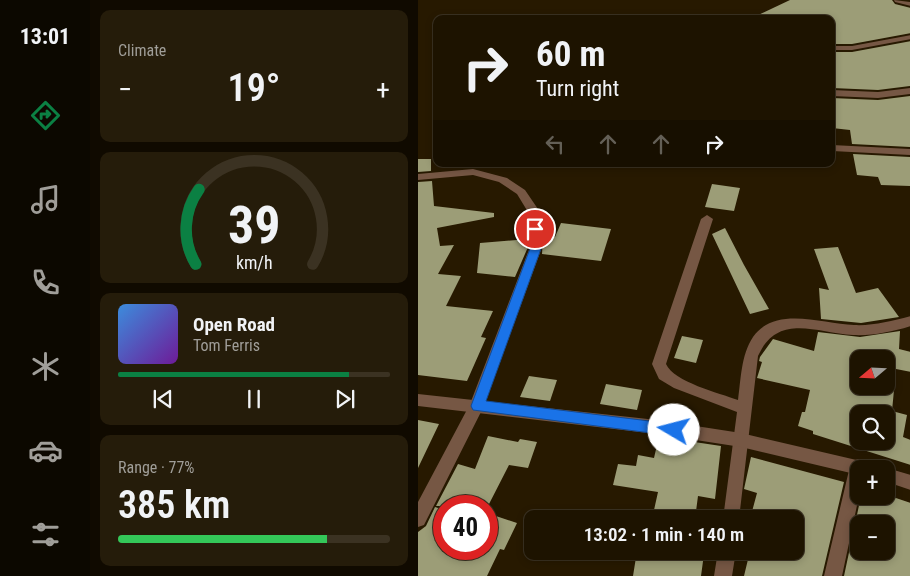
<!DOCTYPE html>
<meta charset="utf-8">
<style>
:root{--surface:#1d1300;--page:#251c0a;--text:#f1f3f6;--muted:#a09e99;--line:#3b3222;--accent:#0b8043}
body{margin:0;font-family:"Roboto Condensed",sans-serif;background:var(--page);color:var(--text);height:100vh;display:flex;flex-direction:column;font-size:19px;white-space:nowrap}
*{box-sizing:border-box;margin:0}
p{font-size:16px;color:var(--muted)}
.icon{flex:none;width:28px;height:28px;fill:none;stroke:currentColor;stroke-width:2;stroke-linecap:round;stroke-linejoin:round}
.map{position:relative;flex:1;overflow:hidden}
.side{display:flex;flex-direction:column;gap:10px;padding:10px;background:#100a00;width:328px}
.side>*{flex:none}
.top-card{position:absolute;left:15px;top:15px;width:402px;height:152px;border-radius:10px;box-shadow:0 2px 8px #0003,0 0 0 1px var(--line);background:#1d1300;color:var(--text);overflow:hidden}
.needle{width:32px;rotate:251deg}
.buttons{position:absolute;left:432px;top:350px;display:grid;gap:10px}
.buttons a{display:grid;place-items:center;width:45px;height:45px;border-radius:10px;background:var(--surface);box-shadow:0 2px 8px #0003,0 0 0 1px var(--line);font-size:25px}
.speed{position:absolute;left:15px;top:495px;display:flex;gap:10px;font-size:25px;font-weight:700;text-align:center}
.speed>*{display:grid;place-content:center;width:65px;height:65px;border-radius:50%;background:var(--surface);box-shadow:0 2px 8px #0003,0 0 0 1px var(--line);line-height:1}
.speed .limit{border:8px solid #d22;background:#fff;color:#111}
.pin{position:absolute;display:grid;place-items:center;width:42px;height:42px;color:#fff;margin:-21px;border:2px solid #fff;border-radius:50%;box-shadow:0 1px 5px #0007}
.me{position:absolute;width:55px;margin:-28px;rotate:278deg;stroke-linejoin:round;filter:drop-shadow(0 0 4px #0008)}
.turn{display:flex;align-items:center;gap:18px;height:105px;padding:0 20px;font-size:22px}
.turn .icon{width:65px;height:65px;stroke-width:2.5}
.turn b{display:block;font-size:35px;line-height:42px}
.lanes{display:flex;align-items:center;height:48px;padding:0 20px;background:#0003;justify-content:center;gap:25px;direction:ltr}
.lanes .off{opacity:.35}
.big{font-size:38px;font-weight:600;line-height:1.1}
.side .card{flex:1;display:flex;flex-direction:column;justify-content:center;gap:8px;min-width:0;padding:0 18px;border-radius:10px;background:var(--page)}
.side .dial{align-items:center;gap:0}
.dial svg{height:130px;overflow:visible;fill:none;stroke:var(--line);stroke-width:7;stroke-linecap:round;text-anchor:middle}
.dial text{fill:var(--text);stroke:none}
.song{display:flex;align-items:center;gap:15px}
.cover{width:60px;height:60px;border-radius:8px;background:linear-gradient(135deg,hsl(210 70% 55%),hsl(280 70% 35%))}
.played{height:5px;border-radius:2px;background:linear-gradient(90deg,var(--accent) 85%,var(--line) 85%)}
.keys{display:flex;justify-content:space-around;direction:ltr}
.heat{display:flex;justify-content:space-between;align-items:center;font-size:28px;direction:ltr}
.charge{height:8px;border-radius:4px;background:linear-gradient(90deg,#34c759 77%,var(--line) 0)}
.trip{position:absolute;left:106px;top:510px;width:280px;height:50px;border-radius:10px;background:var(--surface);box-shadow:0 2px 8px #0003,0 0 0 1px var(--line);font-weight:600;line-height:50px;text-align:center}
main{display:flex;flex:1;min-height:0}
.tabs{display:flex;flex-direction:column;width:90px;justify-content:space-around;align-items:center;background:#0c0800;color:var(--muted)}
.tabs .icon{width:35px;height:35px}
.tabs .selected{color:var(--accent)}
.tabs b{font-size:22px;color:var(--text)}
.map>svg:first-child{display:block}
.building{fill:#9c9d77;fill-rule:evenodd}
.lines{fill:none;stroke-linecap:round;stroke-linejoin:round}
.minor{fill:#765744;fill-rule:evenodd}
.tertiary{fill:#765744;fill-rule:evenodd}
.route{fill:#1a73e8;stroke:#114b97}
</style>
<main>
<nav class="tabs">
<b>13:01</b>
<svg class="icon selected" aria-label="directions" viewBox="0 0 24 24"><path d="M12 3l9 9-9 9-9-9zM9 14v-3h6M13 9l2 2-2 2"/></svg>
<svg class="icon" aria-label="music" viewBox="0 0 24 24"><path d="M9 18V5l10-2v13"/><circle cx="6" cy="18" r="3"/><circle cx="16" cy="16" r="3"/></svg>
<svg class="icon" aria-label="phone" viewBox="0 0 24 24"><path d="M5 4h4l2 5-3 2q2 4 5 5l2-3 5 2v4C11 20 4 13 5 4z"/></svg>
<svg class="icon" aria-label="climate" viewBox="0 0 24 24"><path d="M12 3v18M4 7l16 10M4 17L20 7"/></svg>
<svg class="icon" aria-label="car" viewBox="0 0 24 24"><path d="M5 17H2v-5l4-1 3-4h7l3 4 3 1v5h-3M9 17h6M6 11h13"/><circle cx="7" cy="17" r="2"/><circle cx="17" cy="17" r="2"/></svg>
<svg class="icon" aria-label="filters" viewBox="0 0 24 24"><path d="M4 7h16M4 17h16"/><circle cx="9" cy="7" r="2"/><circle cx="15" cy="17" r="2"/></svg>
</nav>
<section class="side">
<div class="card"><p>Climate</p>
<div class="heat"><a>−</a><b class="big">19°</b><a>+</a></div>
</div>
<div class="card dial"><svg viewBox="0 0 100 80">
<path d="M14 69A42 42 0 1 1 86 69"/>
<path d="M14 69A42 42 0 0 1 16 23" stroke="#0b8043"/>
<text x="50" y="56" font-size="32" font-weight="700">39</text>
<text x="50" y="72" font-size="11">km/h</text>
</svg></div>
<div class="card">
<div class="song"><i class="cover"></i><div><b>Open Road</b><p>Tom Ferris</p></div></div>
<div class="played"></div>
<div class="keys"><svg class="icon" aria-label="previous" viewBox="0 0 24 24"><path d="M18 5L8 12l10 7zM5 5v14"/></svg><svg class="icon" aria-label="pause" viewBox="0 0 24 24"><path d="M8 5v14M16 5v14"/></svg><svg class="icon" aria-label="next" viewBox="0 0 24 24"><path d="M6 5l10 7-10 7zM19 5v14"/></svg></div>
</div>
<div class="card"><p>Range · 77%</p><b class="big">385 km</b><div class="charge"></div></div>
</section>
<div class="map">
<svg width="493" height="576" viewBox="0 0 493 576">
<rect width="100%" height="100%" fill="#271900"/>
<path class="building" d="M 372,0 L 474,0 L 477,4 L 493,8 L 493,33 L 434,44 L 414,44 L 414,19 L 332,19 Z
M 493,41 L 493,86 L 460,90 L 414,88 L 414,52 L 434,52 Z
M 493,96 L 493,147 L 434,144 L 432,130 L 414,128 L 414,98 L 460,100 Z
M 435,154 L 493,157 L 493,186 L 463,185 L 460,177 L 439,175 Z
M 0,159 L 13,159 L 13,171 L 0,172 Z
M 14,181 L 16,206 L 76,213 L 76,217 L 19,228 L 22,246 L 36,245 L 20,274 L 43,276 L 28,306 L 75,311 L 63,337 L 68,338 L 49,381 L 0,375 L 0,182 Z
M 294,184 L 322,188 L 316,211 L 287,207 Z
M 143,223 L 193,229 L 183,261 L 124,254 L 125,238 L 137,237 Z
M 307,228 L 326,265 L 351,309 L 332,314 L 294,234 Z
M 110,239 L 110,247 L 97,277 L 59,273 L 62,243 Z
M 420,247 L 438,293 L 460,288 L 481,317 L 443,323 L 403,319 L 401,288 L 411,290 L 396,249 Z
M 482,331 L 481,349 L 493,352 L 493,372 L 478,369 L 474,411 L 489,415 L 485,437 L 493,440 L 493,465 L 395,434 L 395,431 L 380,426 L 384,412 L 387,412 L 392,390 L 339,378 L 344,362 L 341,361 L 342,357 L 355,339 L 396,351 L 400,332 L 442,337 ZM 441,359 L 469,359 L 469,386 L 441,386 ZM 441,414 L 469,414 L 469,441 L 441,441 Z
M 264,336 L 285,340 L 278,363 L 256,358 Z
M 111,376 L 139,380 L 132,401 L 102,397 Z
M 188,384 L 224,390 L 219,410 L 182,404 Z
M 0,420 L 21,424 L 0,468 Z
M 70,436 L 100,442 L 102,439 L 119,442 L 110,468 L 91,465 L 70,506 L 18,506 L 40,464 L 57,469 Z
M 263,440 L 303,446 L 297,499 L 280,496 L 277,519 L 234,519 L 240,492 L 195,485 L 200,464 L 218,466 L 220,455 L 236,458 L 239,445 L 262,449 Z
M 333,457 L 426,482 L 404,576 L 326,576 L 332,551 L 378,551 L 378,519 L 332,519 L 339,493 L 326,489 Z
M 469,495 L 493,503 L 493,576 L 426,576 L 443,496 L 453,496 L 469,502 ZM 441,524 L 469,524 L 469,551 L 441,551 Z
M 17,507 L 26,510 L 26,549 L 69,549 L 69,513 L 99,523 L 86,550 L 82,549 L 69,576 L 0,576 L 0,532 L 8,526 Z
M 219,551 L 270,551 L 286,554 L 283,576 L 215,576 Z"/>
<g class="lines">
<path class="minor" d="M 476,0 L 493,2 L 493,6 L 477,2 Z
M 127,17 L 173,17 L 177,19 L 123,19 Z
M 493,35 L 493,39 L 434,50 L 414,50 L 414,46 L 434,46 Z
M 493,88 L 493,94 L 460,98 L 414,96 L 414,90 L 460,92 Z
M 414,145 L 493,149 L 493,155 L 414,151 Z
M 55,169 L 89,178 L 107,190 L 122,212 L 124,247 L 66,406 L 6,525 L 0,527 L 0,502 L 52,404 L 112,247 L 110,212 L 99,194 L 81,182 L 55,175 L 0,180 L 0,174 Z
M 289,215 L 295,219 L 248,364 C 256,382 301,393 320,400 C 323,379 323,355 335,337 C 357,305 405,324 436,325 C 455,326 474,321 493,316 L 493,326 C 474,332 454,336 435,335 C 398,333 360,312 340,356 L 321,519 L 305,519 L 319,412 L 256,388 L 241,379 L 234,364 L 283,219 Z
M 440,459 L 446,461 L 447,469 L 441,469 L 441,496 L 424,576 L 406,576 L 432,466 L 434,461 Z
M 300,551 L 318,551 L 314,576 L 296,576 Z"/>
<path class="tertiary" d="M 0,394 L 239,420 L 323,433 L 447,462 L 453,464 L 455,469 L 441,469 L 441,475 L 323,447 L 239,434 L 0,406 Z
M 469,468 L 493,475 L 493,490 L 469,482 L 469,469 L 466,469 Z"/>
</g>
<path class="route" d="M 117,226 L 122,229 L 124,246 L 68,401 L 256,424 L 261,425 L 263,430 L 261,434 L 256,436 L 55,410 L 53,406 L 113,246 L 112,229 Z"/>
</svg>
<div class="buttons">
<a><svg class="needle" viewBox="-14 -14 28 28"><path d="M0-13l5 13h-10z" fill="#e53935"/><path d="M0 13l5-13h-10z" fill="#a09e99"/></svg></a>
<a><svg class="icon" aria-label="search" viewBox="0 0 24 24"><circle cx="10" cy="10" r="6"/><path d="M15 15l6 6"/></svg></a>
<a>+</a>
<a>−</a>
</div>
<div class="speed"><div class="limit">40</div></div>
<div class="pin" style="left:117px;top:229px;background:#d93025"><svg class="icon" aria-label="arrive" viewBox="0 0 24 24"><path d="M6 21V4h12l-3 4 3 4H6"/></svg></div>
<svg class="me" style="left:256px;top:430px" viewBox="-20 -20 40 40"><circle r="19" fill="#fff"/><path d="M0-13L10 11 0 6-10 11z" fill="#1a73e8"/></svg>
<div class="trip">13:02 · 1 min · 140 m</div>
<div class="top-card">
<div class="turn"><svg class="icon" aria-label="right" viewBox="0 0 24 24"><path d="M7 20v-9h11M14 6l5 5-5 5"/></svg><div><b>60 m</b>Turn right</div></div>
<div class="lanes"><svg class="icon off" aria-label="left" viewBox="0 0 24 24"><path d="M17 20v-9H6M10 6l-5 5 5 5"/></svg><svg class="icon off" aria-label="ahead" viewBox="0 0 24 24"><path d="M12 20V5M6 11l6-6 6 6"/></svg><svg class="icon off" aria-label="ahead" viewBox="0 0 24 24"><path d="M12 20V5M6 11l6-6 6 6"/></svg><svg class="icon" aria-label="right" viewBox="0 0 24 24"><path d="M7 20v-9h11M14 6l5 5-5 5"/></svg></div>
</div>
</div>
</main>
